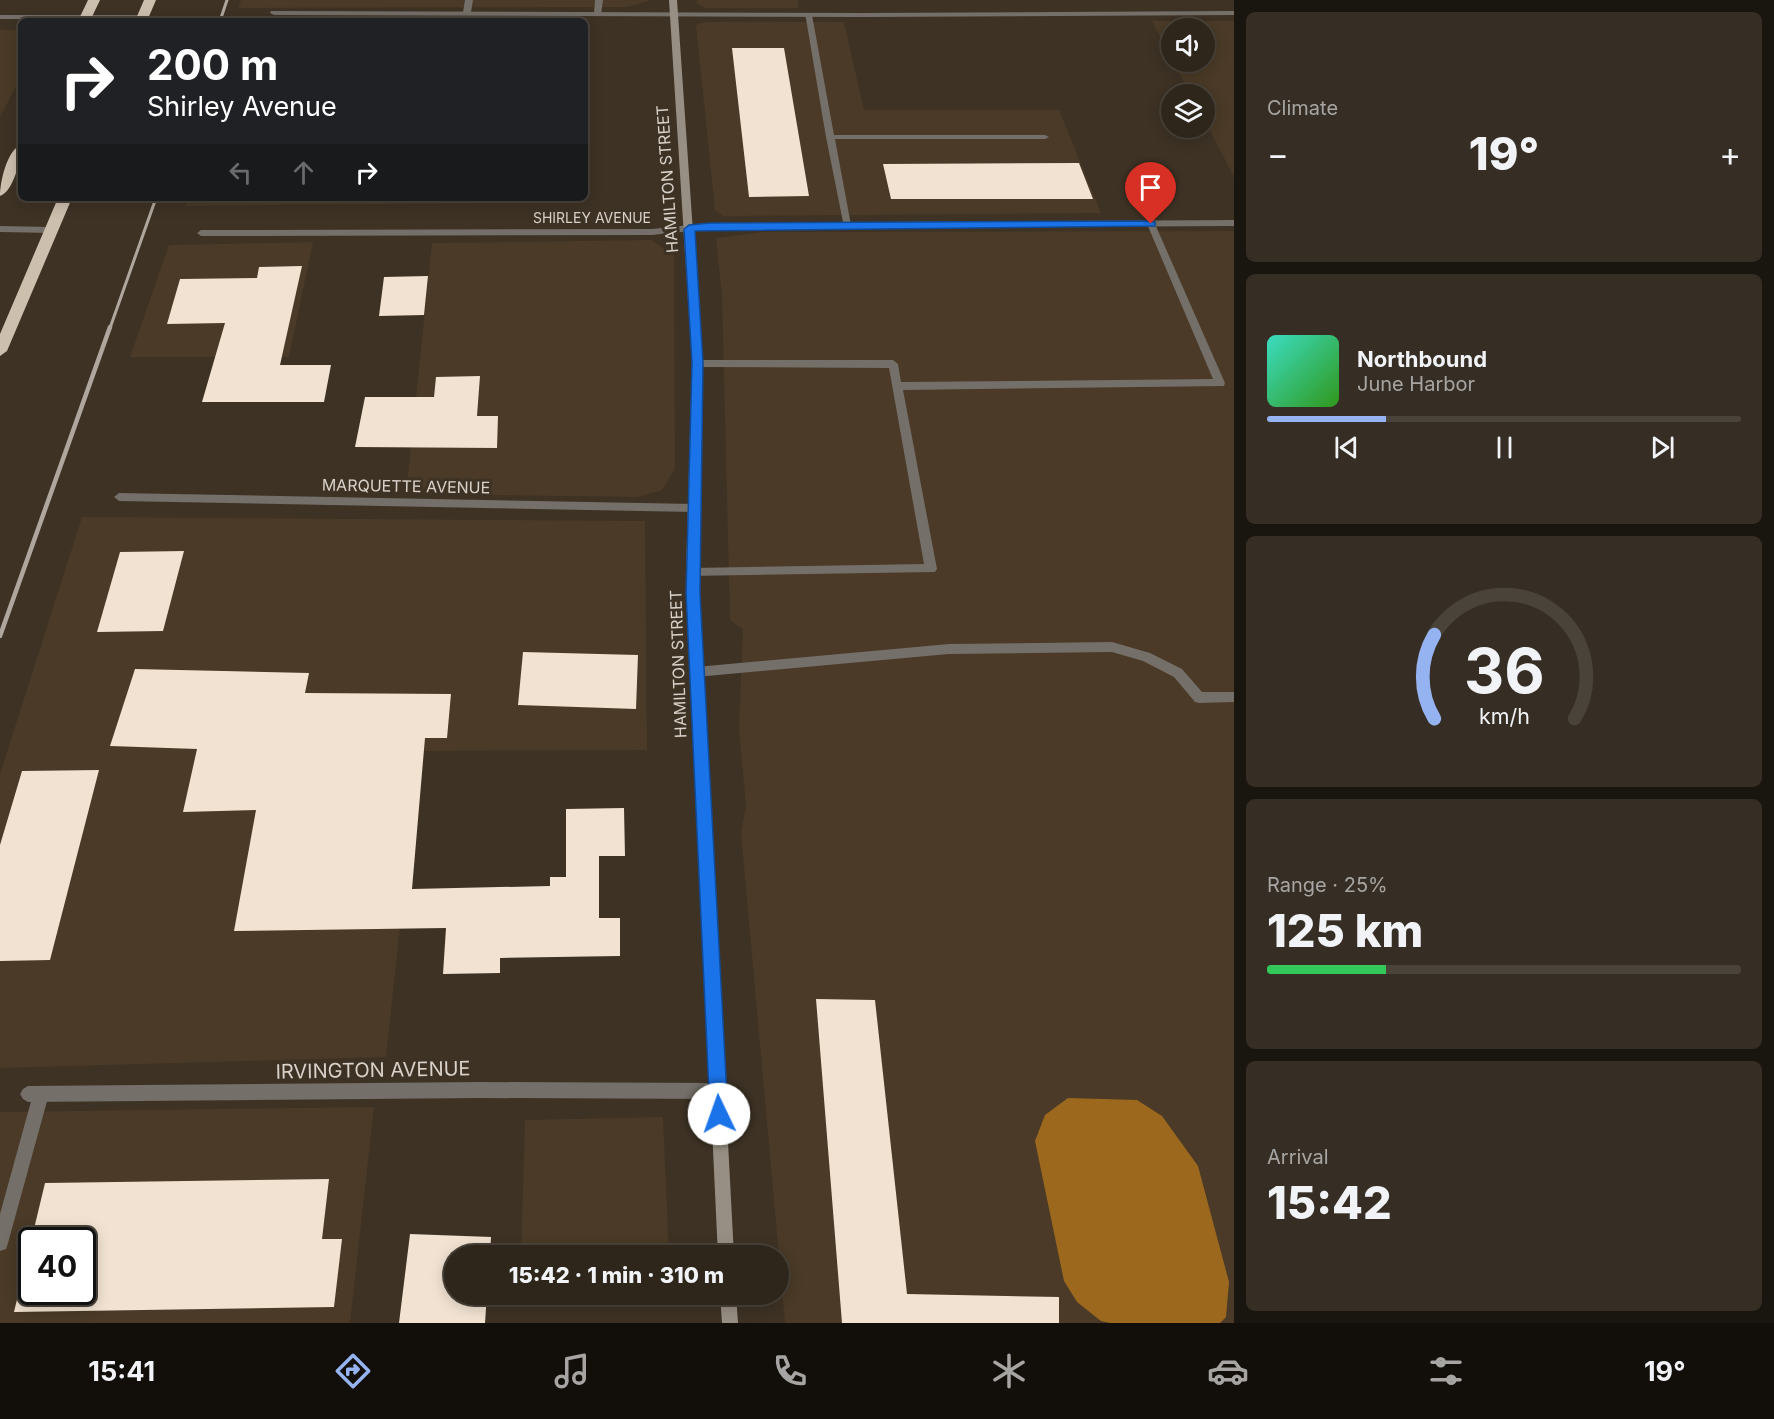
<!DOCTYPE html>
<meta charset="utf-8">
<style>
:root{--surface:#2e261b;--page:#362e24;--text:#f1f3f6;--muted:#a7a5a3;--line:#49433a;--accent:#95b2f1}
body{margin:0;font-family:Inter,sans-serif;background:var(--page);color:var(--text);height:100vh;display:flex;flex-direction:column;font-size:22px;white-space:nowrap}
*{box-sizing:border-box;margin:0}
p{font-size:20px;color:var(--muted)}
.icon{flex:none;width:33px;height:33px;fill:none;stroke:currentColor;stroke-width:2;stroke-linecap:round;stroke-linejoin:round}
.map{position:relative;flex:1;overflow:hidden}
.drawer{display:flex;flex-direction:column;gap:12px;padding:12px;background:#19150f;width:540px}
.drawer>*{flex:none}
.top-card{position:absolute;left:18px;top:18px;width:570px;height:183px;border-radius:9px;box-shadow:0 3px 15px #0003,0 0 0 2px var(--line);background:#202124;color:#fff;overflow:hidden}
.tools{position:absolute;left:1161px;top:18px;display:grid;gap:12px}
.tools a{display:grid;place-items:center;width:54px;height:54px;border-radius:50%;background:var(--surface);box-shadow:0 3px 15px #0003,0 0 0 2px var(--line);font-size:30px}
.speed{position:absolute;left:18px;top:1227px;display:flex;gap:12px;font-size:30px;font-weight:700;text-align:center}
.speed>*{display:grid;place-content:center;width:78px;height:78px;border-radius:50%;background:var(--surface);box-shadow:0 3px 15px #0003,0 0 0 2px var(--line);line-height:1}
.speed .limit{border:3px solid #111;border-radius:9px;background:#fff;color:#111}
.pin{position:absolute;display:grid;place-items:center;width:51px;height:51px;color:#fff;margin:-62px -26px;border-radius:50% 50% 50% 0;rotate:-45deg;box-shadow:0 0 6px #0007}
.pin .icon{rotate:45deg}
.me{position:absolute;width:66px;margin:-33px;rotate:357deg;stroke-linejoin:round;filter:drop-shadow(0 0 4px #0008)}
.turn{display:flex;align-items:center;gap:21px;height:126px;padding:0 30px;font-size:27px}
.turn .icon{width:78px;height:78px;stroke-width:2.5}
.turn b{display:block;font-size:42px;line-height:51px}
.lanes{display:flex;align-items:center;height:57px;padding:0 30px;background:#0003;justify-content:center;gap:30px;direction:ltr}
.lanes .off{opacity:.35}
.big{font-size:45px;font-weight:800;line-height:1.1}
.drawer .card{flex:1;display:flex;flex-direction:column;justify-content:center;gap:9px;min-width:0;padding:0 21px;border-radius:9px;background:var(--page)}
.drawer .dial{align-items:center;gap:0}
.dial svg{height:156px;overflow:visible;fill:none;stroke:var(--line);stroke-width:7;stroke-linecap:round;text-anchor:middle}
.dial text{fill:var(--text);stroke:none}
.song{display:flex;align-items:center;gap:18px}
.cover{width:72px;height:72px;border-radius:9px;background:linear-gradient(135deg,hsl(170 70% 55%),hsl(110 70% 35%))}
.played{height:6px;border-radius:3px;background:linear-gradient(90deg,var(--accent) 25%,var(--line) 25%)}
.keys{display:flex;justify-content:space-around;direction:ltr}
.heat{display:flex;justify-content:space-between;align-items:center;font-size:33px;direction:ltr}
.charge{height:9px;border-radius:4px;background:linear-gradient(90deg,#34c759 25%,var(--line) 0)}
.trip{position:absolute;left:444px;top:1245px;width:345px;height:60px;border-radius:30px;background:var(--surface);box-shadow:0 3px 15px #0003,0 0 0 2px var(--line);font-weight:800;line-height:60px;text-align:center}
.dock{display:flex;height:96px;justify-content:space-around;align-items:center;background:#120f0b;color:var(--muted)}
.dock .icon{width:42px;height:42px}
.dock .current{color:var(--accent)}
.dock b{font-size:27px;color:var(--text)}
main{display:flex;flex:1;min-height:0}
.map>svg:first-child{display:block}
.built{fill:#4a3a27;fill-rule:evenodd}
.water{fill:#9b681d}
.building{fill:#f1e2d1;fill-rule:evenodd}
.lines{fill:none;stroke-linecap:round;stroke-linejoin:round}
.lane{fill:#746f68;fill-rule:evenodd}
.street{fill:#746f68;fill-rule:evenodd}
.secondary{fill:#988f84;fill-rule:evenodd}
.highway{fill:#cdbfae;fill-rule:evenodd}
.rail-far1{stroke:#afa79d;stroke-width:3}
.rail{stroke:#afa79d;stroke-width:4.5}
.route{fill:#1a73e8;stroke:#114b97;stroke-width:1.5}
.labels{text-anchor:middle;stroke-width:6;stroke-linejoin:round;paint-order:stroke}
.far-street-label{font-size:14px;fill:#d9d2ca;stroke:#3d3224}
.street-label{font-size:16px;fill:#d9d2ca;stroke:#3d3224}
.near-street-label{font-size:20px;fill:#d9d2ca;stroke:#3d3224}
</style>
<main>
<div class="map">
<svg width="1234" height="1323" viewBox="0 0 1234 1323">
<rect width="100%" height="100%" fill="#3d3224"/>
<path class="built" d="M 241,0 L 652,0 L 627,7 L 238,8 Z
M 697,0 L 798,0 L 799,8 L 706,8 L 696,3 Z
M 1152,21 L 1234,21 L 1234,177 L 1205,121 L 1204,94 L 1191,94 L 1173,62 L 1204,62 L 1204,28 L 1172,28 L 1171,58 Z
M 705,22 L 844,22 L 864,110 L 1059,110 L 1101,213 L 723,216 L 715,210 L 696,25 Z
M 0,30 L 21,30 L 21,77 L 0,117 Z
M 187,198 L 489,198 L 488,203 L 185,206 Z
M 1234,231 L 1234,1323 L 785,1323 L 741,833 L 746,806 L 739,730 L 743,630 L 730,620 L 722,296 L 716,238 L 763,232 Z
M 651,240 L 674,255 L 675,469 L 662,490 L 638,497 L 406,494 L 432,243 Z
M 313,242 L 289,357 L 130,357 L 169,245 Z
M 82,517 L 645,521 L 647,750 L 419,751 L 386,1057 L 0,1068 L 0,774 Z
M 374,1107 L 350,1323 L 0,1323 L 0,1112 ZM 32,1240 L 82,1240 L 82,1292 L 32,1292 Z
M 663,1117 L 669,1255 L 521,1255 L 525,1120 Z"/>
<path class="water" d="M 1068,1098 L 1137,1100 L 1162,1116 L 1198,1166 L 1229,1282 L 1226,1317 L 1220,1323 L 1110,1323 L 1101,1321 L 1077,1302 L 1064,1281 L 1035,1141 L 1045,1115 Z"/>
<path class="building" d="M 732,48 L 784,48 L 809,196 L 749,197 Z
M 1079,163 L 1093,199 L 891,199 L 883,164 Z
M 302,266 L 280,365 L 331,365 L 324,402 L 202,402 L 225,323 L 167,324 L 180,279 L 257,278 L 259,267 Z
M 428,276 L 424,315 L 379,316 L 384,277 Z
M 480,376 L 477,416 L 498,416 L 497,448 L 355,447 L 365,397 L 434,397 L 436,377 Z
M 184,551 L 163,631 L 97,632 L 120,552 Z
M 523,652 L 638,655 L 636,709 L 518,705 Z
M 135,669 L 309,673 L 305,693 L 451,694 L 447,738 L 425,738 L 412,889 L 550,886 L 550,877 L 566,877 L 566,809 L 624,808 L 625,856 L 599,856 L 599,918 L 620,918 L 620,956 L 500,958 L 500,973 L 443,974 L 446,928 L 234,931 L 256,810 L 183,812 L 197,749 L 110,746 Z
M 99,770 L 50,960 L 0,961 L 0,845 L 22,771 Z
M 816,999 L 875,1000 L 907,1294 L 1059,1297 L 1059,1323 L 842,1323 Z
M 329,1179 L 322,1239 L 342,1239 L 334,1307 L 14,1312 L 45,1183 ZM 32,1240 L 82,1240 L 82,1292 L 32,1292 Z
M 410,1234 L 491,1237 L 490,1256 L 454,1256 L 454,1294 L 487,1294 L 485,1323 L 399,1323 Z"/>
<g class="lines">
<path class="lane" d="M 465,0 L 473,0 L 471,12 L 467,14 L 463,12 Z
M 595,0 L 603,0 L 601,15 L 594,13 Z
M 805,13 L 812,15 L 834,135 L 1045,135 L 1049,137 L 1045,139 L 835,139 L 851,225 L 847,228 L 844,227 L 826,137 Z
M 1151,221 L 1155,224 L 1225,383 L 1224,386 L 903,390 L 937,569 L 935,572 L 688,576 L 686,573 L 692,568 L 924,564 L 889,368 L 697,367 L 693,366 L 693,360 L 893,360 L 898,364 L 901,382 L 1213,379 L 1147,224 Z
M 1112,642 L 1150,653 L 1182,669 L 1202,692 L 1234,692 L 1234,702 L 1199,703 L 1195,702 L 1174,677 L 1143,661 L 1112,652 L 949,654 L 696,677 L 692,676 L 690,672 L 692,668 L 696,667 L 949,644 Z
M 41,1086 L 46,1089 L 49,1094 L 8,1243 L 6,1249 L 0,1251 L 0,1214 L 33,1094 L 36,1089 Z"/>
<path class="street" d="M 271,11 L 866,13 L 1234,11 L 1234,15 L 866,17 L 274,15 L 270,13 Z
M 0,15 L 143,15 L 147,17 L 143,19 L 0,19 Z
M 1234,220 L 1234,226 L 710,229 L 652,235 L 201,236 L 197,233 L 201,230 L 652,229 L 710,223 Z
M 0,226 L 52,227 L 56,230 L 52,233 L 0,232 Z
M 119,493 L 694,504 L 699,508 L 694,512 L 119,501 L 114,497 Z
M 480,1082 L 718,1083 L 723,1086 L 726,1091 L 723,1096 L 718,1099 L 480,1098 L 28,1102 L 23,1099 L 20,1094 L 23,1089 L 28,1086 Z"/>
<path class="secondary" d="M 669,0 L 677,0 L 702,363 L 698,573 L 734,1256 L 718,1256 L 686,573 L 692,363 Z
M 720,1294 L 736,1294 L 738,1323 L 722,1323 Z"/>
<path class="highway" d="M 88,0 L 100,0 L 90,21 L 78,21 Z
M 144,0 L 156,0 L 147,21 L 135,21 Z
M 21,145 C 21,159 14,191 0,196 C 0,182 7,150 21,145 Z
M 58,198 L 72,198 L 7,351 L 0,356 L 0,334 Z"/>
<path class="rail-far1" d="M 220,21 L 227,0
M 110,328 L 156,198"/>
<path class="rail" d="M 0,636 L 110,327"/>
</g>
<path class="route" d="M 1151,221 L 1155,222 L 1155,226 L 695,231 L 703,363 L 700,593 L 728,1114 L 725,1120 L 719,1123 L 713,1120 L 710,1114 L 686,593 L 692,363 L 684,229 L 689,225 L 710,223 Z"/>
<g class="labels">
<g class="far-street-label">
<text x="592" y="223">SHIRLEY AVENUE</text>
</g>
<g class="street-label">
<text transform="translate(667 179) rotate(-94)" y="6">HAMILTON STREET</text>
<text transform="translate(406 486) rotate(1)" y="6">MARQUETTE AVENUE</text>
<text transform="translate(678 664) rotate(-92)" y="6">HAMILTON STREET</text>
</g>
<g class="near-street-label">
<text transform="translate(373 1070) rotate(-1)" y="7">IRVINGTON AVENUE</text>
</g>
</g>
</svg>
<div class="tools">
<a><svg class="icon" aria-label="sound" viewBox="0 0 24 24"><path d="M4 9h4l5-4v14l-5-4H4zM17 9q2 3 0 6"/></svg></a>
<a><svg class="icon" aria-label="layers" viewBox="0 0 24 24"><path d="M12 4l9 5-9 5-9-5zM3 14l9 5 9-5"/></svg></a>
</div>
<div class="speed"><div class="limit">40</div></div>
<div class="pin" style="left:1151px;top:224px;background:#d93025"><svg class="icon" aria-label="arrive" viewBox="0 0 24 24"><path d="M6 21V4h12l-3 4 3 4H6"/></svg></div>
<svg class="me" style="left:719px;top:1114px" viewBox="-20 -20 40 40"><circle r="19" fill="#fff"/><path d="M0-13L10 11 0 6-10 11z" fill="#1a73e8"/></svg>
<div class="trip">15:42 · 1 min · 310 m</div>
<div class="top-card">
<div class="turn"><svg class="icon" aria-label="right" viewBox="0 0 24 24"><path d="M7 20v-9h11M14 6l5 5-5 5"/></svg><div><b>200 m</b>Shirley Avenue</div></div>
<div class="lanes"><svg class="icon off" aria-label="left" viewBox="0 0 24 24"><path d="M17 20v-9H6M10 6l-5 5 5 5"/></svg><svg class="icon off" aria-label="ahead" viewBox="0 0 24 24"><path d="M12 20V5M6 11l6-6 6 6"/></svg><svg class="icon" aria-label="right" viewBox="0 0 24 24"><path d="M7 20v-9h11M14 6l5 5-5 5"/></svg></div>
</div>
</div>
<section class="drawer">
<div class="card"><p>Climate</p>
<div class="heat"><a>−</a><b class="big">19°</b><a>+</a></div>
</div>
<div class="card">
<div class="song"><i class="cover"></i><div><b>Northbound</b><p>June Harbor</p></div></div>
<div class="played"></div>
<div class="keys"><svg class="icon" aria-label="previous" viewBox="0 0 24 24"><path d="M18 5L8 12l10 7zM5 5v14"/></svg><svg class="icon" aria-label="pause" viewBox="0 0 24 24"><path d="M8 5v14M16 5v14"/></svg><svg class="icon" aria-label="next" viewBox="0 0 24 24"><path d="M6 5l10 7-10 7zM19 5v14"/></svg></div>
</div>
<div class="card dial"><svg viewBox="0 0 100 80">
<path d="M14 69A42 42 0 1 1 86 69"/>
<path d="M14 69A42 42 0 0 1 14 26" stroke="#95b2f1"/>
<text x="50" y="56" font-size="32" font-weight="700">36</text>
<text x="50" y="72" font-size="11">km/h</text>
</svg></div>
<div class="card"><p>Range · 25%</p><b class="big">125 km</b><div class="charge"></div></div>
<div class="card"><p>Arrival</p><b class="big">15:42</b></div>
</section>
</main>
<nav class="dock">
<b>15:41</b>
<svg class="icon current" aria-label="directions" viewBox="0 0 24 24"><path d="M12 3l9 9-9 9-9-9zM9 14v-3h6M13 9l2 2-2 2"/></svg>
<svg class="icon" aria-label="music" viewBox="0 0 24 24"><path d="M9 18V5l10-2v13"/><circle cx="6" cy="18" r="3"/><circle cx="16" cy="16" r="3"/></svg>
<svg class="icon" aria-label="phone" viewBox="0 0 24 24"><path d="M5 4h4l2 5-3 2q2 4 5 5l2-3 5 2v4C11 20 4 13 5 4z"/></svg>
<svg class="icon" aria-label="climate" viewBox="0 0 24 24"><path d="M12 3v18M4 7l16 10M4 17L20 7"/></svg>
<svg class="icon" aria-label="car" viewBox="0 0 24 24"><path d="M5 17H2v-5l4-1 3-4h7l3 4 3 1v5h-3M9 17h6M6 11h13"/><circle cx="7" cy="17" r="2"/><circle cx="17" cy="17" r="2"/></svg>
<svg class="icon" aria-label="filters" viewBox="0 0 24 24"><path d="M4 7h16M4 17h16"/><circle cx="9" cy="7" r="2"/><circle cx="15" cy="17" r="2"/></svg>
<b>19°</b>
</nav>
